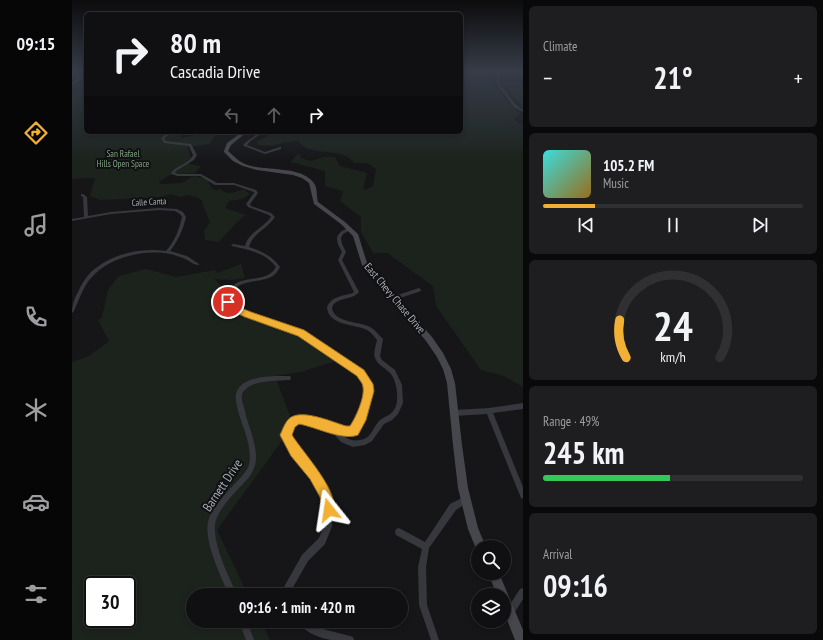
<!DOCTYPE html>
<meta charset="utf-8">
<style>
:root{--surface:#101012;--page:#1e1e20;--text:#f1f3f6;--muted:#9c9d9f;--line:#303032;--accent:#f2b134}
body{margin:0;font-family:"PT Sans Narrow",sans-serif;background:var(--page);color:var(--text);height:100vh;display:flex;flex-direction:column;font-size:15px;white-space:nowrap}
*{box-sizing:border-box;margin:0}
p{font-size:13px;color:var(--muted)}
.icon{flex:none;width:22px;height:22px;fill:none;stroke:currentColor;stroke-width:2;stroke-linecap:round;stroke-linejoin:round}
.map{position:relative;flex:1;overflow:hidden}
.details{display:flex;flex-direction:column;gap:6px;padding:6px;background:#09090a;width:300px}
.details>*{flex:none}
.guide{position:absolute;left:12px;top:12px;width:379px;height:122px;border-radius:6px;box-shadow:0 2px 6px #0003,0 0 0 1px var(--line);background:#101012;color:var(--text);overflow:hidden}
.tools{position:absolute;left:399px;top:540px;display:grid;gap:8px}
.tools a{display:grid;place-items:center;width:40px;height:40px;border-radius:50%;background:var(--surface);box-shadow:0 2px 6px #0003,0 0 0 1px var(--line);font-size:20px}
.speed{position:absolute;left:12px;top:576px;display:flex;gap:8px;font-size:20px;font-weight:700;text-align:center}
.speed>*{display:grid;place-content:center;width:52px;height:52px;border-radius:50%;background:var(--surface);box-shadow:0 2px 6px #0003,0 0 0 1px var(--line);line-height:1}
.speed .limit{border:2px solid #111;border-radius:6px;background:#fff;color:#111}
.pin{position:absolute;display:grid;place-items:center;width:34px;height:34px;color:#fff;margin:-17px;border:2px solid #fff;border-radius:50%;box-shadow:0 1px 4px #0007}
.me{position:absolute;width:44px;margin:-22px;rotate:345deg;stroke-linejoin:round;filter:drop-shadow(0 0 3px #0008)}
.turn{display:flex;align-items:center;gap:14px;height:84px;padding:0 20px;font-size:18px}
.turn .icon{width:52px;height:52px;stroke-width:2.5}
.turn b{display:block;font-size:28px;line-height:34px}
.lanes{display:flex;align-items:center;height:38px;padding:0 20px;background:#0003;justify-content:center;gap:20px;direction:ltr}
.lanes .off{opacity:.35}
.big{font-size:30px;font-weight:800;line-height:1.1}
.details .card{flex:1;display:flex;flex-direction:column;justify-content:center;gap:6px;min-width:0;padding:0 14px;border-radius:6px;background:var(--page)}
.details .dial{align-items:center;gap:0}
.dial svg{height:104px;overflow:visible;fill:none;stroke:var(--line);stroke-width:7;stroke-linecap:round;text-anchor:middle}
.dial text{fill:var(--text);stroke:none}
.song{display:flex;align-items:center;gap:12px}
.cover{width:48px;height:48px;border-radius:6px;background:linear-gradient(135deg,hsl(180 70% 55%),hsl(40 70% 35%))}
.played{height:4px;border-radius:2px;background:linear-gradient(90deg,var(--accent) 20%,var(--line) 20%)}
.keys{display:flex;justify-content:space-around;direction:ltr}
.heat{display:flex;justify-content:space-between;align-items:center;font-size:22px;direction:ltr}
.charge{height:6px;border-radius:3px;background:linear-gradient(90deg,#34c759 49%,var(--line) 0)}
.trip{position:absolute;left:114px;top:588px;width:222px;height:40px;border-radius:20px;background:var(--surface);box-shadow:0 2px 6px #0003,0 0 0 1px var(--line);font-weight:800;line-height:40px;text-align:center}
main{display:flex;flex:1;min-height:0}
.dock{display:flex;flex-direction:column;width:72px;justify-content:space-around;align-items:center;background:#060607;color:var(--muted)}
.dock .icon{width:28px;height:28px}
.dock .selected{color:var(--accent)}
.dock b{font-size:18px;color:var(--text)}
.map>svg:first-child{display:block}
.green{fill:#1c231d;fill-rule:evenodd}
.lines{fill:none;stroke-linecap:round;stroke-linejoin:round}
.minor{fill:#37383d;fill-rule:evenodd}
.tertiary{fill:#37383d;fill-rule:evenodd}
.secondary{fill:#45474d;fill-rule:evenodd}
.route{fill:#f2b134;stroke:#9d7322}
.labels{text-anchor:middle;stroke-width:4;stroke-linejoin:round;paint-order:stroke}
.far-park-label{font-size:9px;fill:#7fa381;stroke:#111113}
.far-street-label{font-size:9px;fill:#a8adb8;stroke:#111113}
.street-label{font-size:11px;fill:#a8adb8;stroke:#111113}
.near-street-label{font-size:13px;fill:#a8adb8;stroke:#111113}
</style>
<main>
<nav class="dock">
<b>09:15</b>
<svg class="icon selected" aria-label="directions" viewBox="0 0 24 24"><path d="M12 3l9 9-9 9-9-9zM9 14v-3h6M13 9l2 2-2 2"/></svg>
<svg class="icon" aria-label="music" viewBox="0 0 24 24"><path d="M9 18V5l10-2v13"/><circle cx="6" cy="18" r="3"/><circle cx="16" cy="16" r="3"/></svg>
<svg class="icon" aria-label="phone" viewBox="0 0 24 24"><path d="M5 4h4l2 5-3 2q2 4 5 5l2-3 5 2v4C11 20 4 13 5 4z"/></svg>
<svg class="icon" aria-label="climate" viewBox="0 0 24 24"><path d="M12 3v18M4 7l16 10M4 17L20 7"/></svg>
<svg class="icon" aria-label="car" viewBox="0 0 24 24"><path d="M5 17H2v-5l4-1 3-4h7l3 4 3 1v5h-3M9 17h6M6 11h13"/><circle cx="7" cy="17" r="2"/><circle cx="17" cy="17" r="2"/></svg>
<svg class="icon" aria-label="filters" viewBox="0 0 24 24"><path d="M4 7h16M4 17h16"/><circle cx="9" cy="7" r="2"/><circle cx="15" cy="17" r="2"/></svg>
</nav>
<div class="map">
<svg width="451" height="640" viewBox="0 0 451 640">
<rect width="100%" height="100%" fill="#161618"/>
<path class="green" d="M 389,72 L 423,72 L 421,82 L 431,97 L 448,114 L 442,119 L 446,123 L 451,125 L 451,387 L 432,376 L 409,370 L 364,306 L 361,286 L 315,253 L 301,253 L 289,232 L 289,217 L 268,201 L 271,191 L 253,186 L 253,171 L 218,162 L 227,153 L 229,158 L 239,161 L 252,157 L 263,157 L 268,166 L 295,173 L 291,189 L 294,190 L 301,186 L 304,169 L 295,163 L 282,163 C 269,145 241,159 226,141 L 213,142 L 200,146 L 186,145 L 184,142 L 203,132 L 389,132 Z
M 14,87 L 14,132 L 109,132 L 109,138 L 129,134 L 144,134 L 138,144 L 115,147 L 119,158 L 113,163 L 129,166 L 123,173 L 98,175 L 87,182 L 88,184 L 110,183 L 122,176 L 135,179 L 140,189 L 145,190 L 148,189 C 155,196 164,192 172,189 L 178,194 L 170,199 L 157,201 L 153,208 L 174,215 L 165,222 L 147,242 L 133,240 L 132,231 L 138,222 L 130,203 L 131,201 C 123,196 118,193 109,197 L 98,194 L 90,197 L 28,200 L 18,196 L 23,178 L 0,179 L 0,92 Z
M 436,88 L 451,88 L 451,109 Z
M 169,264 L 173,278 L 159,280 L 142,279 L 152,289 L 148,308 L 224,335 L 264,361 L 229,372 L 203,376 L 218,416 L 209,442 L 145,530 L 176,595 L 121,595 L 121,621 L 189,621 L 198,640 L 0,640 L 0,362 L 17,356 L 37,341 L 26,320 L 30,317 L 36,290 L 47,276 L 74,269 L 104,277 L 143,270 L 145,273 ZM 21,585 L 55,585 L 55,619 L 21,619 Z"/>
<g class="lines">
<path class="minor" d="M 0,75 L 8,78 L 8,79 L 0,85 L 0,83 L 6,78 L 0,77 Z
M 106,132 L 115,132 L 114,133 L 97,135 L 92,138 L 94,141 L 119,144 L 125,155 L 122,160 L 104,171 L 103,173 L 106,174 L 129,174 L 145,183 L 162,183 L 184,190 L 186,193 L 178,204 L 179,206 L 199,213 L 203,217 C 195,229 180,234 177,247 C 190,251 200,256 208,267 C 206,270 205,273 202,275 C 191,284 168,278 161,292 C 159,295 159,299 158,302 L 163,307 L 178,314 L 231,332 L 291,371 L 299,384 L 300,391 L 291,420 L 284,433 L 282,434 L 270,434 C 275,440 283,442 292,439 C 299,437 302,426 307,421 C 311,417 318,416 322,410 C 328,402 325,380 318,373 C 312,367 306,365 303,358 C 301,353 304,345 305,340 C 302,336 298,331 293,329 C 280,324 256,325 255,307 C 260,296 271,296 281,293 L 282,292 L 266,260 L 270,252 C 266,245 261,237 270,231 C 273,229 276,228 279,228 L 280,229 L 271,234 L 269,238 L 270,244 L 274,252 L 270,260 L 287,292 C 280,301 266,296 260,307 C 261,323 286,321 298,327 C 302,329 306,334 310,338 L 311,339 L 308,356 L 310,360 L 323,370 L 330,385 L 331,403 L 326,414 L 320,420 L 312,424 L 300,441 L 293,445 L 281,447 L 269,442 L 260,432 L 227,422 L 221,426 L 217,435 L 226,450 L 244,472 L 256,493 L 261,510 L 260,526 L 253,544 L 236,561 L 220,589 L 221,595 L 213,595 L 212,588 L 213,585 L 230,555 L 247,538 L 252,526 L 253,510 L 251,496 L 240,476 L 222,454 L 211,435 L 217,422 L 226,416 C 244,420 261,429 280,428 C 285,420 296,395 293,386 C 292,382 289,378 287,375 L 227,334 L 174,316 L 159,309 L 154,302 C 154,299 155,295 156,293 C 163,274 188,283 200,272 C 202,271 202,269 204,267 C 193,252 176,250 160,246 L 159,245 L 161,244 L 173,246 C 176,233 191,228 199,217 L 197,215 L 176,207 L 174,204 L 182,193 L 182,192 L 162,185 L 143,185 L 128,176 L 105,176 L 100,174 L 99,173 C 105,165 117,164 121,155 L 117,146 L 92,143 L 89,138 L 95,133 Z
M 187,132 L 190,132 C 186,137 179,139 175,145 L 193,152 L 208,147 L 209,147 L 209,149 L 193,154 L 172,146 L 171,145 C 176,139 183,137 187,132 Z
M 9,194 L 11,194 L 15,197 L 16,216 L 39,212 L 87,208 L 105,209 L 111,212 L 114,217 C 111,230 106,241 98,251 L 115,256 L 127,264 L 127,265 C 121,265 118,261 113,259 C 109,257 103,255 98,254 C 72,249 37,257 19,278 C 11,287 7,300 2,311 L 0,313 C 0,305 2,299 6,292 C 9,285 13,278 19,272 C 39,254 68,247 94,251 C 103,241 107,230 110,217 L 108,214 L 103,211 L 87,210 L 39,214 L 0,221 L 0,219 L 12,217 L 11,197 L 9,196 Z
M 347,288 L 349,290 L 349,291 L 322,300 L 320,298 L 320,297 Z
M 216,376 L 218,376 L 219,378 L 218,380 L 216,380 C 203,381 182,380 173,390 C 171,391 170,394 170,395 C 169,399 171,404 172,407 C 175,424 184,440 184,457 C 184,471 176,479 167,488 C 159,497 148,508 144,520 C 138,540 157,577 165,595 L 157,595 C 149,577 132,542 136,522 C 139,510 148,500 156,491 C 162,484 174,474 177,465 C 179,455 177,445 174,435 C 171,425 162,403 164,394 C 169,375 201,376 216,376 Z
M 451,403 L 451,409 L 421,413 L 451,487 L 451,499 L 449,498 L 415,414 L 382,416 L 380,415 L 379,413 L 380,411 L 382,410 L 417,408 Z
M 394,496 L 398,500 L 396,502 L 384,510 L 357,548 L 354,567 L 355,605 L 367,640 L 359,640 L 347,605 L 346,567 L 350,549 L 324,535 L 323,532 L 324,529 L 327,528 L 353,542 L 378,504 Z
M 451,588 L 451,599 L 441,615 L 438,616 L 435,615 L 434,612 L 435,609 L 448,589 Z
M 167,621 L 175,621 L 182,640 L 174,640 Z
M 226,621 L 236,621 L 247,628 L 278,636 L 281,637 L 282,640 C 275,640 267,640 259,640 C 248,638 231,632 226,621 Z"/>
<path class="tertiary" d="M 427,72 L 429,72 L 426,81 L 427,84 L 444,105 L 451,110 L 451,112 L 442,107 L 425,84 L 424,81 Z"/>
<path class="secondary" d="M 170,132 L 175,132 L 159,145 L 156,151 C 162,156 166,161 173,164 C 192,172 227,165 241,182 C 246,187 244,196 246,202 L 273,222 L 286,234 L 295,263 L 360,337 L 371,353 L 379,369 L 383,383 L 390,445 L 396,488 L 406,528 L 414,547 L 406,547 L 405,551 L 396,529 L 386,488 L 381,445 L 375,383 L 371,369 L 365,357 L 354,341 L 290,265 L 281,236 L 269,224 L 242,204 L 237,183 L 230,178 L 221,175 L 185,170 L 171,166 L 161,161 L 152,152 L 152,151 L 155,143 Z
M 416,573 L 427,573 L 451,630 L 451,640 L 443,640 L 432,612 L 432,595 L 425,595 Z"/>
</g>
<linearGradient id="sky" x2="0" y2="1"><stop stop-color="#0c0c0d"/><stop offset="0.44" stop-color="#363c48"/><stop offset="1" stop-color="#363c48" stop-opacity="0"/></linearGradient>
<rect width="451" height="162" fill="url(#sky)"/>
<path class="route" d="M 156,299 L 159,300 L 164,306 L 179,312 L 232,330 L 292,370 L 301,384 L 302,391 L 294,420 L 286,435 C 270,441 244,427 227,424 L 223,427 L 220,435 C 231,453 270,493 261,515 L 257,517 L 252,515 L 248,497 L 238,479 L 219,456 L 208,435 C 210,431 212,425 215,421 C 225,406 260,422 274,426 L 278,426 C 284,417 293,397 291,387 C 291,383 287,380 285,376 L 226,336 L 173,317 L 158,310 L 152,302 Z"/>
<g class="labels">
<g class="far-park-label">
<text x="51" y="157">San Rafael<tspan x="51" dy="10">Hills Open Space</tspan></text>
</g>
<g class="far-street-label">
<text transform="translate(77 202) rotate(-3)" y="3">Calle Canta</text>
</g>
<g class="street-label">
<text transform="translate(323 298) rotate(50)" y="4">East Chevy Chase Drive</text>
</g>
<g class="near-street-label">
<text transform="translate(150 485) rotate(-56)" y="5">Barnett Drive</text>
</g>
</g>
</svg>
<div class="tools">
<a><svg class="icon" aria-label="search" viewBox="0 0 24 24"><circle cx="10" cy="10" r="6"/><path d="M15 15l6 6"/></svg></a>
<a><svg class="icon" aria-label="layers" viewBox="0 0 24 24"><path d="M12 4l9 5-9 5-9-5zM3 14l9 5 9-5"/></svg></a>
</div>
<div class="speed"><div class="limit">30</div></div>
<div class="pin" style="left:156px;top:302px;background:#d93025"><svg class="icon" aria-label="arrive" viewBox="0 0 24 24"><path d="M6 21V4h12l-3 4 3 4H6"/></svg></div>
<svg class="me" style="left:257px;top:510px" viewBox="-20 -20 40 40"><path d="M0-17L14 15 0 8-14 15z" fill="#f2b134" stroke="#fff" stroke-width="4"/></svg>
<div class="trip">09:16 · 1 min · 420 m</div>
<div class="guide">
<div class="turn"><svg class="icon" aria-label="right" viewBox="0 0 24 24"><path d="M7 20v-9h11M14 6l5 5-5 5"/></svg><div><b>80 m</b>Cascadia Drive</div></div>
<div class="lanes"><svg class="icon off" aria-label="left" viewBox="0 0 24 24"><path d="M17 20v-9H6M10 6l-5 5 5 5"/></svg><svg class="icon off" aria-label="ahead" viewBox="0 0 24 24"><path d="M12 20V5M6 11l6-6 6 6"/></svg><svg class="icon" aria-label="right" viewBox="0 0 24 24"><path d="M7 20v-9h11M14 6l5 5-5 5"/></svg></div>
</div>
</div>
<section class="details">
<div class="card"><p>Climate</p>
<div class="heat"><a>−</a><b class="big">21°</b><a>+</a></div>
</div>
<div class="card">
<div class="song"><i class="cover"></i><div><b>105.2 FM</b><p>Music</p></div></div>
<div class="played"></div>
<div class="keys"><svg class="icon" aria-label="previous" viewBox="0 0 24 24"><path d="M18 5L8 12l10 7zM5 5v14"/></svg><svg class="icon" aria-label="pause" viewBox="0 0 24 24"><path d="M8 5v14M16 5v14"/></svg><svg class="icon" aria-label="next" viewBox="0 0 24 24"><path d="M6 5l10 7-10 7zM19 5v14"/></svg></div>
</div>
<div class="card dial"><svg viewBox="0 0 100 80">
<path d="M14 69A42 42 0 1 1 86 69"/>
<path d="M14 69A42 42 0 0 1 9 40" stroke="#f2b134"/>
<text x="50" y="56" font-size="32" font-weight="700">24</text>
<text x="50" y="72" font-size="11">km/h</text>
</svg></div>
<div class="card"><p>Range · 49%</p><b class="big">245 km</b><div class="charge"></div></div>
<div class="card"><p>Arrival</p><b class="big">09:16</b></div>
</section>
</main>
